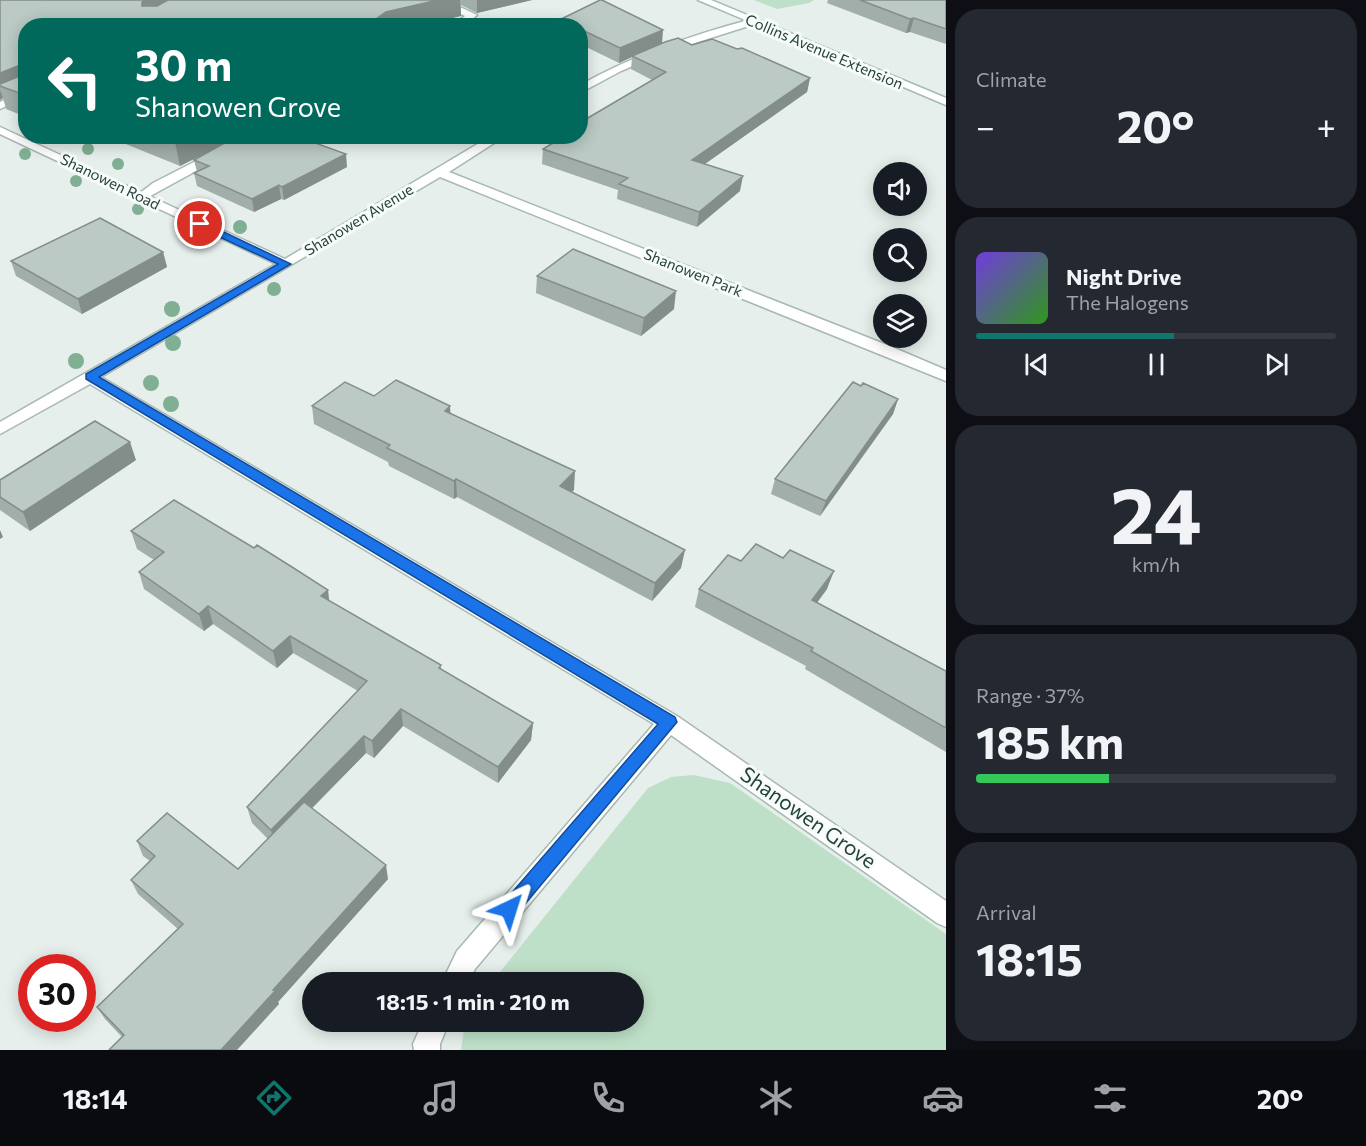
<!DOCTYPE html>
<meta charset="utf-8">
<style>
:root{--surface:#171b24;--page:#242831;--text:#f1f3f6;--muted:#9ea1a6;--line:#363941;--accent:#0f766e}
body{margin:0;font-family:Commissioner,sans-serif;background:var(--page);color:var(--text);height:100vh;display:flex;flex-direction:column;font-size:22px;white-space:nowrap}
*{box-sizing:border-box;margin:0}
p{font-size:20px;color:var(--muted)}
.icon{flex:none;width:33px;height:33px;fill:none;stroke:currentColor;stroke-width:2;stroke-linecap:round;stroke-linejoin:round}
.map{position:relative;flex:1;overflow:hidden}
.drawer{display:flex;flex-direction:column;gap:9px;padding:9px;background:#0d0f14;width:420px}
.drawer>*{flex:none}
.hud{position:absolute;left:18px;top:18px;width:570px;height:126px;border-radius:24px;box-shadow:0 3px 15px #0003;background:#00695c;color:#fff;overflow:hidden}
.buttons{position:absolute;left:873px;top:162px;display:grid;gap:12px}
.buttons a{display:grid;place-items:center;width:54px;height:54px;border-radius:50%;background:var(--surface);box-shadow:0 3px 15px #0003;font-size:30px}
.speed{position:absolute;left:18px;top:954px;display:flex;gap:12px;font-size:30px;font-weight:700;text-align:center}
.speed>*{display:grid;place-content:center;width:78px;height:78px;border-radius:50%;background:var(--surface);box-shadow:0 3px 15px #0003;line-height:1}
.speed .limit{border:9px solid #d22;background:#fff;color:#111}
.pin{position:absolute;display:grid;place-items:center;width:51px;height:51px;color:#fff;margin:-26px;border:3px solid #fff;border-radius:50%;box-shadow:0 2px 6px #0007}
.me{position:absolute;width:66px;margin:-33px;rotate:41deg;stroke-linejoin:round;filter:drop-shadow(0 0 4px #0008)}
.turn{display:flex;align-items:center;gap:21px;height:126px;padding:0 18px;font-size:27px}
.turn .icon{width:78px;height:78px;stroke-width:2.5}
.turn b{display:block;font-size:42px;line-height:51px}
.big{font-size:45px;font-weight:700;line-height:1.1}
.drawer .card{flex:1;display:flex;flex-direction:column;justify-content:center;gap:9px;min-width:0;padding:0 21px;border-radius:24px;background:var(--page)}
.drawer .dial{align-items:center;gap:0}
.dial b{font-size:78px;line-height:1}
.song{display:flex;align-items:center;gap:18px}
.cover{width:72px;height:72px;border-radius:9px;background:linear-gradient(135deg,hsl(260 70% 55%),hsl(110 70% 35%))}
.played{height:6px;border-radius:3px;background:linear-gradient(90deg,var(--accent) 55%,var(--line) 55%)}
.keys{display:flex;justify-content:space-around;direction:ltr}
.heat{display:flex;justify-content:space-between;align-items:center;font-size:33px;direction:ltr}
.charge{height:9px;border-radius:4px;background:linear-gradient(90deg,#34c759 37%,var(--line) 0)}
.trip{position:absolute;left:302px;top:972px;width:342px;height:60px;border-radius:30px;background:var(--surface);box-shadow:0 3px 15px #0003;font-weight:700;line-height:60px;text-align:center}
.dock{display:flex;height:96px;justify-content:space-around;align-items:center;background:#090b0e;color:var(--muted)}
.dock .icon{width:42px;height:42px}
.dock .selected{color:var(--accent)}
.dock b{font-size:27px;color:var(--text)}
main{display:flex;flex:1;min-height:0}
.map>svg:first-child{display:block}
.green{fill:#bfe0c8}
.lines{fill:none;stroke-linecap:round;stroke-linejoin:round}
.service-casing{stroke:#a8b8b2;stroke-width:3}
.minor-casing{stroke:#a8b8b2;stroke-width:3}
.secondary-casing{stroke:#a4bbb3;stroke-width:3}
.service{fill:#fff;fill-rule:evenodd}
.minor{fill:#fff;fill-rule:evenodd}
.secondary{fill:#fff;fill-rule:evenodd}
.tree{fill:#80af93}
.wall{fill:#a1aea9}
.shaded-wall{fill:#838d89}
.building{fill:#bbcac4;stroke:#838d89;stroke-width:1.5}
.route{fill:#1a73e8;stroke:#114b97;stroke-width:1.5}
.labels{text-anchor:middle;stroke-width:6;stroke-linejoin:round;paint-order:stroke}
.far-street-label{font-size:15px;fill:#24423a;stroke:#f7fbf9}
.near-street-label{font-size:21px;fill:#24423a;stroke:#f7fbf9}
</style>
<main>
<div class="map">
<svg width="946" height="1050" viewBox="0 0 946 1050">
<rect width="100%" height="100%" fill="#e6efeb"/>
<path class="green" d="M 754,0 L 814,0 L 809,3 L 777,9 Z
M 694,775 L 730,783 L 946,934 L 946,1050 L 461,1050 L 465,1022 L 633,1022 L 633,982 L 492,982 L 648,788 L 671,777 Z"/>
<g class="lines">
<g class="service-casing">
<path id="service" d="M 432,0 L 445,0 L 477,15 L 464,26 L 453,26 L 465,16 Z
M 26,90 L 26,97 L 0,109 L 0,102 Z
M 245,136 L 260,136 L 141,201 L 135,197 L 153,183 Z"/>
</g>
<g class="minor-casing">
<path id="minor" d="M 752,19 L 757,22 L 755,24 L 663,53 L 621,71 L 580,93 L 580,85 C 634,55 692,35 752,19 Z
M 0,127 L 285,259 L 491,136 L 505,136 L 449,172 L 892,347 L 946,370 L 946,381 L 440,177 L 101,377 L 677,716 L 946,901 L 946,927 L 937,923 L 671,735 L 475,969 L 468,982 L 442,982 L 457,951 L 654,724 L 90,384 L 0,434 L 0,422 L 276,264 L 0,134 Z
M 423,1022 L 449,1022 L 440,1044 L 440,1050 L 414,1050 L 413,1044 Z"/>
</g>
<g class="secondary-casing">
<path id="secondary" d="M 698,0 L 711,0 L 946,98 L 946,105 Z"/>
</g>
<use href="#service" class="service"/>
<use href="#minor" class="minor"/>
<use href="#secondary" class="secondary"/>
</g>
<g class="tree">
<circle cx="88" cy="149" r="6"/>
<circle cx="25" cy="154" r="6"/>
<circle cx="118" cy="164" r="6"/>
<circle cx="76" cy="181" r="6"/>
<circle cx="138" cy="209" r="6"/>
<circle cx="212" cy="213" r="6"/>
<circle cx="240" cy="227" r="7"/>
<circle cx="194" cy="237" r="7"/>
<circle cx="274" cy="289" r="7"/>
<circle cx="172" cy="309" r="8"/>
<circle cx="173" cy="343" r="8"/>
<circle cx="76" cy="361" r="8"/>
<circle cx="151" cy="383" r="8"/>
<circle cx="171" cy="404" r="8"/>
</g>
<path class="wall" d="M 0,0 L 532,0 L 477,13 L 461,5 L 461,16 L 26,26 L 26,117 L 6,109 L 3,98 L 0,100 Z
M 828,0 L 946,0 L 946,44 L 910,32 L 906,33 L 827,3 Z
M 561,19 L 662,43 L 692,45 L 810,78 L 807,92 L 705,164 L 740,191 L 697,227 L 617,199 L 618,190 L 542,164 L 543,149 L 580,127 L 581,122 L 652,80 L 631,69 L 632,57 L 619,63 L 580,44 L 580,26 L 560,26 Z
M 106,136 L 296,136 L 347,167 L 284,200 L 281,199 L 254,212 L 197,186 L 194,173 L 197,172 L 194,160 L 210,151 L 180,166 Z
M 163,252 L 167,267 L 82,314 L 16,276 L 11,261 Z
M 537,276 L 674,309 L 641,336 L 536,293 Z
M 861,386 L 898,399 L 893,414 L 820,516 L 771,494 L 775,479 Z
M 374,396 L 451,413 L 574,490 L 571,492 L 681,568 L 652,601 L 457,497 L 454,499 L 389,466 L 388,462 L 314,424 L 312,406 Z
M 136,460 L 30,531 L 0,510 L 0,480 Z
M 131,531 L 329,601 L 441,665 L 441,670 L 533,723 L 531,740 L 498,783 L 403,726 L 374,758 L 366,753 L 312,808 L 388,879 L 278,1002 L 279,1004 L 122,1037 L 105,1019 L 97,1007 L 178,929 L 138,894 L 131,880 L 150,861 L 143,856 L 137,841 L 238,869 L 268,839 L 252,823 L 247,807 L 358,691 L 293,653 L 277,668 L 213,624 L 204,631 L 144,589 L 139,572 L 154,560 L 137,549 Z
M 699,589 L 827,589 L 817,602 L 946,671 L 946,752 L 805,669 L 806,666 L 695,607 Z"/>
<path class="shaded-wall" d="M 147,0 L 188,0 L 147,24 L 142,6 L 142,2 Z
M 438,0 L 460,0 L 461,16 L 421,26 L 366,26 L 386,12 Z
M 477,0 L 532,0 L 477,13 Z
M 914,18 L 910,32 L 906,33 L 910,19 Z
M 663,30 L 662,44 L 632,56 L 632,57 L 619,63 L 620,48 Z
M 20,65 L 26,84 L 0,86 L 0,73 Z
M 810,78 L 807,92 L 689,175 L 692,160 Z
M 26,89 L 26,116 L 19,93 Z
M 0,90 L 3,98 L 0,100 Z
M 186,136 L 239,136 L 180,166 L 175,142 Z
M 346,154 L 347,167 L 284,200 L 282,187 Z
M 743,176 L 740,191 L 697,227 L 699,212 Z
M 279,185 L 281,199 L 254,212 L 252,199 Z
M 163,252 L 167,267 L 82,314 L 78,299 Z
M 676,291 L 674,309 L 641,336 L 644,318 Z
M 898,399 L 893,414 L 820,516 L 826,501 Z
M 450,406 L 451,424 L 445,411 Z
M 130,442 L 136,460 L 30,531 L 23,512 Z
M 575,471 L 574,490 L 559,504 L 560,486 Z
M 456,479 L 457,497 L 454,499 L 454,481 Z
M 0,530 L 3,537 L 0,539 Z
M 685,550 L 681,568 L 652,601 L 655,583 Z
M 834,571 L 827,589 L 806,618 L 812,600 Z
M 328,590 L 330,607 L 321,596 Z
M 208,606 L 213,624 L 204,631 L 199,614 Z
M 290,636 L 293,653 L 277,668 L 273,651 Z
M 401,709 L 403,726 L 374,758 L 372,741 Z
M 533,723 L 531,740 L 498,783 L 498,767 Z
M 364,736 L 366,753 L 275,846 L 271,830 Z
M 386,865 L 388,879 L 278,1002 L 279,1004 L 237,1050 L 221,1050 L 273,990 Z"/>
<path class="building" d="M 0,0 L 147,0 L 142,2 L 142,6 L 157,6 L 168,0 L 438,0 L 386,12 L 366,26 L 26,26 L 26,89 L 19,93 L 0,86 L 0,84 L 20,76 L 20,65 L 0,73 Z
M 600,0 L 602,0 L 663,30 L 620,48 L 580,29 L 580,26 L 573,26 L 561,19 Z
M 860,0 L 946,0 L 946,29 L 914,18 L 910,19 Z
M 678,38 L 692,45 L 712,39 L 737,49 L 742,48 L 810,78 L 692,160 L 743,176 L 699,212 L 619,184 L 628,178 L 543,149 L 564,136 L 580,136 L 580,127 L 586,123 L 581,122 L 666,72 L 632,56 L 665,42 Z
M 162,136 L 186,136 L 175,142 Z
M 237,136 L 296,136 L 346,154 L 282,187 L 279,185 L 252,199 L 194,173 L 209,166 L 194,160 Z
M 100,218 L 163,252 L 78,299 L 11,261 Z
M 573,249 L 676,291 L 644,318 L 537,276 Z
M 396,380 L 450,406 L 445,411 L 575,471 L 560,486 L 685,550 L 655,583 L 456,479 L 454,481 L 387,448 L 390,445 L 312,406 L 345,382 L 374,396 Z
M 853,382 L 861,386 L 863,383 L 898,399 L 826,501 L 775,479 Z
M 95,421 L 130,442 L 23,512 L 0,497 L 0,480 Z
M 174,500 L 254,548 L 257,545 L 292,567 L 328,590 L 321,596 L 441,665 L 439,668 L 533,723 L 498,767 L 401,709 L 372,741 L 364,736 L 271,830 L 247,807 L 367,681 L 290,636 L 273,651 L 208,606 L 199,614 L 139,572 L 164,552 L 131,531 Z
M 756,544 L 783,558 L 790,550 L 834,571 L 812,600 L 946,671 L 946,728 L 811,651 L 813,648 L 699,589 L 728,555 L 741,561 Z
M 304,802 L 386,865 L 273,990 L 275,991 L 221,1050 L 109,1050 L 124,1035 L 97,1007 L 183,924 L 131,880 L 155,856 L 137,841 L 167,813 L 238,869 Z"/>
<path class="route" d="M 196,222 L 203,222 L 291,264 L 99,377 L 675,717 L 677,722 L 516,915 L 509,918 L 503,915 L 500,909 L 503,903 L 658,724 L 86,379 L 86,374 L 278,264 L 196,226 Z"/>
<g class="labels">
<g class="far-street-label">
<text transform="translate(824 52) rotate(23)" y="5">Collins Avenue Extension</text>
<text transform="translate(110 182) rotate(26)" y="5">Shanowen Road</text>
<text transform="translate(359 220) rotate(-31)" y="5">Shanowen Avenue</text>
<text transform="translate(693 273) rotate(22)" y="5">Shanowen Park</text>
</g>
<g class="near-street-label">
<text transform="translate(808 818) rotate(35)" y="7">Shanowen Grove</text>
</g>
</g>
</svg>
<div class="buttons">
<a><svg class="icon" aria-label="sound" viewBox="0 0 24 24"><path d="M4 9h4l5-4v14l-5-4H4zM17 9q2 3 0 6"/></svg></a>
<a><svg class="icon" aria-label="search" viewBox="0 0 24 24"><circle cx="10" cy="10" r="6"/><path d="M15 15l6 6"/></svg></a>
<a><svg class="icon" aria-label="layers" viewBox="0 0 24 24"><path d="M12 4l9 5-9 5-9-5zM3 14l9 5 9-5"/></svg></a>
</div>
<div class="speed"><div class="limit">30</div></div>
<div class="pin" style="left:200px;top:224px;background:#d93025"><svg class="icon" aria-label="arrive" viewBox="0 0 24 24"><path d="M6 21V4h12l-3 4 3 4H6"/></svg></div>
<svg class="me" style="left:509px;top:909px" viewBox="-20 -20 40 40"><path d="M0-17L14 15 0 8-14 15z" fill="#1a73e8" stroke="#fff" stroke-width="4"/></svg>
<div class="trip">18:15 · 1 min · 210 m</div>
<div class="hud">
<div class="turn"><svg class="icon" aria-label="left" viewBox="0 0 24 24"><path d="M17 20v-9H6M10 6l-5 5 5 5"/></svg><div><b>30 m</b>Shanowen Grove</div></div>
</div>
</div>
<section class="drawer">
<div class="card"><p>Climate</p>
<div class="heat"><a>−</a><b class="big">20°</b><a>+</a></div>
</div>
<div class="card">
<div class="song"><i class="cover"></i><div><b>Night Drive</b><p>The Halogens</p></div></div>
<div class="played"></div>
<div class="keys"><svg class="icon" aria-label="previous" viewBox="0 0 24 24"><path d="M18 5L8 12l10 7zM5 5v14"/></svg><svg class="icon" aria-label="pause" viewBox="0 0 24 24"><path d="M8 5v14M16 5v14"/></svg><svg class="icon" aria-label="next" viewBox="0 0 24 24"><path d="M6 5l10 7-10 7zM19 5v14"/></svg></div>
</div>
<div class="card dial"><b>24</b><p>km/h</p></div>
<div class="card"><p>Range · 37%</p><b class="big">185 km</b><div class="charge"></div></div>
<div class="card"><p>Arrival</p><b class="big">18:15</b></div>
</section>
</main>
<nav class="dock">
<b>18:14</b>
<svg class="icon selected" aria-label="directions" viewBox="0 0 24 24"><path d="M12 3l9 9-9 9-9-9zM9 14v-3h6M13 9l2 2-2 2"/></svg>
<svg class="icon" aria-label="music" viewBox="0 0 24 24"><path d="M9 18V5l10-2v13"/><circle cx="6" cy="18" r="3"/><circle cx="16" cy="16" r="3"/></svg>
<svg class="icon" aria-label="phone" viewBox="0 0 24 24"><path d="M5 4h4l2 5-3 2q2 4 5 5l2-3 5 2v4C11 20 4 13 5 4z"/></svg>
<svg class="icon" aria-label="climate" viewBox="0 0 24 24"><path d="M12 3v18M4 7l16 10M4 17L20 7"/></svg>
<svg class="icon" aria-label="car" viewBox="0 0 24 24"><path d="M5 17H2v-5l4-1 3-4h7l3 4 3 1v5h-3M9 17h6M6 11h13"/><circle cx="7" cy="17" r="2"/><circle cx="17" cy="17" r="2"/></svg>
<svg class="icon" aria-label="filters" viewBox="0 0 24 24"><path d="M4 7h16M4 17h16"/><circle cx="9" cy="7" r="2"/><circle cx="15" cy="17" r="2"/></svg>
<b>20°</b>
</nav>
